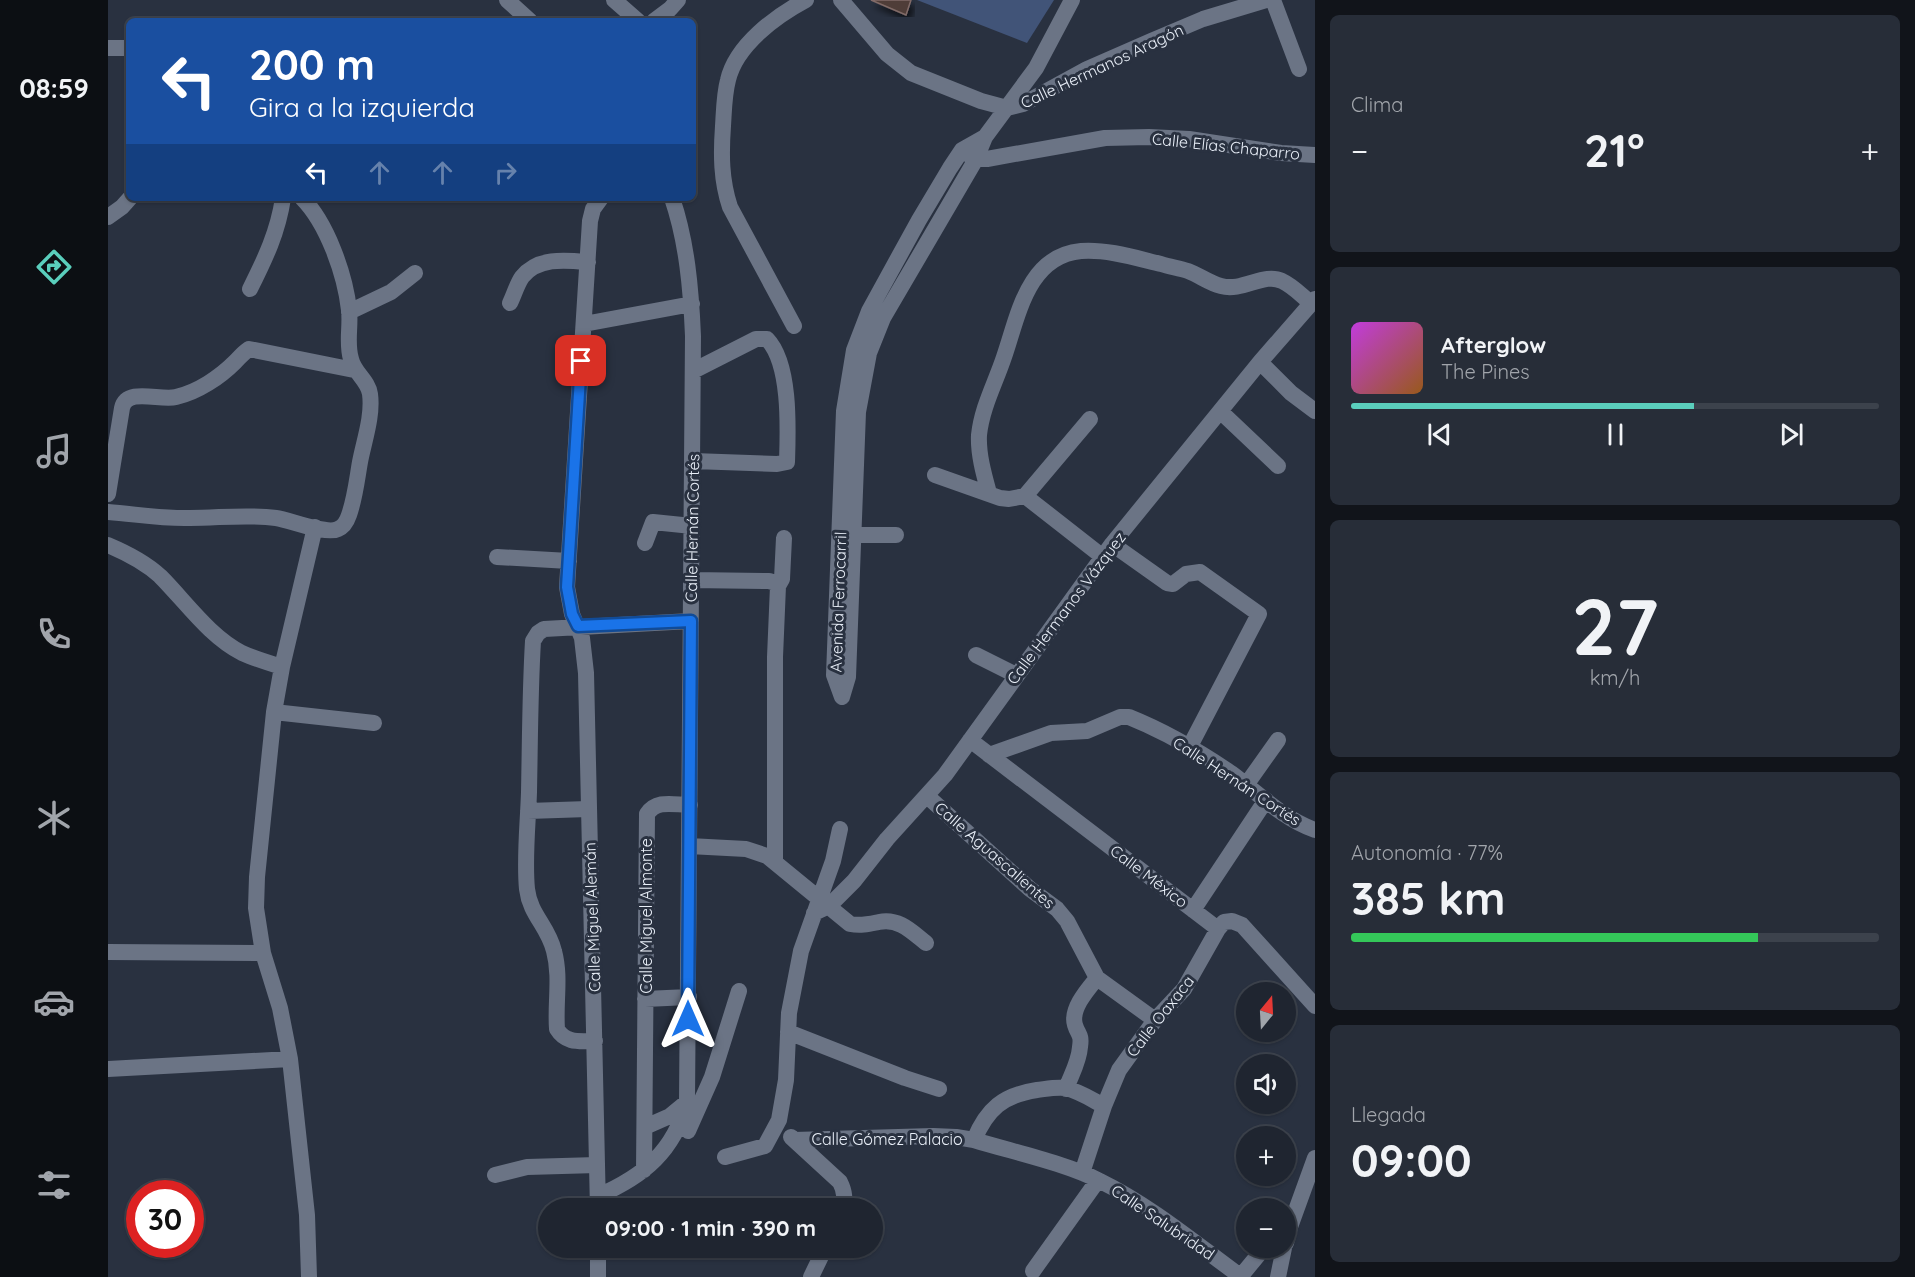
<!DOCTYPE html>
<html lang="es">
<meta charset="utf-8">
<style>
:root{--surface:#1f2530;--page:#272d38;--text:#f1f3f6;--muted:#a1a5ab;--line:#3c424c;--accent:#5acebc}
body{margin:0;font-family:Quicksand,sans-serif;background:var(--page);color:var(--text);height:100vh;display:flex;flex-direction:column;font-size:22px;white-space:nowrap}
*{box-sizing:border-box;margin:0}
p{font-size:20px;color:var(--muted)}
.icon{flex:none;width:33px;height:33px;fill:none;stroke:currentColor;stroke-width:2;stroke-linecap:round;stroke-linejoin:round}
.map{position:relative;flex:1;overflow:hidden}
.drawer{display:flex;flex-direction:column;gap:15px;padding:15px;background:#11141a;width:600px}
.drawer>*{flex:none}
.guide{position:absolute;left:18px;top:18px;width:570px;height:183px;border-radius:9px;box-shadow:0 2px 4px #0004,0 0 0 2px var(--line);background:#1a4fa0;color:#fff;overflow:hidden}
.needle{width:39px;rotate:18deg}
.controls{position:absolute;left:1128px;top:982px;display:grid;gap:12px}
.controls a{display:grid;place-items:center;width:60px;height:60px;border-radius:50%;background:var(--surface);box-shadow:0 2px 4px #0004,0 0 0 2px var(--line);font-size:30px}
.speed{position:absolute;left:18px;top:1180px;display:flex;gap:12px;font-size:30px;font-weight:700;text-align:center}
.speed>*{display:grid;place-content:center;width:78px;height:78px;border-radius:50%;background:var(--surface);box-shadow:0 2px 4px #0004,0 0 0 2px var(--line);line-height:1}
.speed .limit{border:9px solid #d22;background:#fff;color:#111}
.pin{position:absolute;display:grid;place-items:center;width:51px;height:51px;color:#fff;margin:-26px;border-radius:12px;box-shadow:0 3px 9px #0006}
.me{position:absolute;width:66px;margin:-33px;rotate:0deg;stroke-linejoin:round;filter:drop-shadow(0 0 4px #0008)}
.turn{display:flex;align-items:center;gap:21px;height:126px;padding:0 24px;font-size:27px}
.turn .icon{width:78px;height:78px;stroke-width:2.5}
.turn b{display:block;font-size:42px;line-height:51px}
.lanes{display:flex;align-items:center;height:57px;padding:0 24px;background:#0003;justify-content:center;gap:30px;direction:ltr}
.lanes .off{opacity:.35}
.big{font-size:45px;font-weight:800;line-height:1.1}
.drawer .tile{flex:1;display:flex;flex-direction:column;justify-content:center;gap:9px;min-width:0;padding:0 21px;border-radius:9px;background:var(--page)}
.drawer .dial{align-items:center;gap:0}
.dial b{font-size:78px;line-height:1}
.song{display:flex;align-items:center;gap:18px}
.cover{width:72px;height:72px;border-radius:9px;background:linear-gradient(135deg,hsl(290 70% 55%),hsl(30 70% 35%))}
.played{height:6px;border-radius:3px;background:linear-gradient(90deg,var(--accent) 65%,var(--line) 65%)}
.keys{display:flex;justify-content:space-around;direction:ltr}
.heat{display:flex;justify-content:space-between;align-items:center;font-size:33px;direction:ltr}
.charge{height:9px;border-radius:4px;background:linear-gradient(90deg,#34c759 77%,var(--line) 0)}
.trip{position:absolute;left:430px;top:1198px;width:345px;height:60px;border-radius:30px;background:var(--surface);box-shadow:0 2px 4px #0004,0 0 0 2px var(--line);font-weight:800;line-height:60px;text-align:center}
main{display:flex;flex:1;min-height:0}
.tab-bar{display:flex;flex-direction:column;width:108px;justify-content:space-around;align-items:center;background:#0c0f13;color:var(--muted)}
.tab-bar .icon{width:42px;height:42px}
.tab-bar .active{color:var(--accent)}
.tab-bar b{font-size:27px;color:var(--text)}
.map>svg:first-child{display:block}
.green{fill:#415478}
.building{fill:#4f3c38;stroke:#816b67;stroke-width:1.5;filter:url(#shadow)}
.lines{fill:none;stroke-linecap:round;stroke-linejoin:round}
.minor{stroke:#6b7485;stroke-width:16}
.route-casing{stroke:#114b97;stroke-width:15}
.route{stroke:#1a73e8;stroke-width:10}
.labels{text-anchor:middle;stroke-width:6;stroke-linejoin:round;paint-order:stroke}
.street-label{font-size:16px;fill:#e9eff8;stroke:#293140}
</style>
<main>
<nav class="tab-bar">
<b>08:59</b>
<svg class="icon active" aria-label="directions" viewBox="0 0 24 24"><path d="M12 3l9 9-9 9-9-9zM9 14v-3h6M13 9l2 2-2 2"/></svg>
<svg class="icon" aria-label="music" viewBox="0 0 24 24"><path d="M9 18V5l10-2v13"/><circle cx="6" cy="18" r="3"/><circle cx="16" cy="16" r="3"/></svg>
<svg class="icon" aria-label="phone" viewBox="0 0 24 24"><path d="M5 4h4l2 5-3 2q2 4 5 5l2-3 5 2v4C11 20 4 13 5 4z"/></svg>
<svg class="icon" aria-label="climate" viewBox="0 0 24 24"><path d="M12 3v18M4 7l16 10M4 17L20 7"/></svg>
<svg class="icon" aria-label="car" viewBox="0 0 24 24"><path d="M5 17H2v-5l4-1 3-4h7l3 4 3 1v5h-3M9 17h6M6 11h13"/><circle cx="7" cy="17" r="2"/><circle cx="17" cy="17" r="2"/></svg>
<svg class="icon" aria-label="filters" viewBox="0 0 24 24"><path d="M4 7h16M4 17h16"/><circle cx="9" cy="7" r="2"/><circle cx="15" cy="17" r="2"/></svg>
</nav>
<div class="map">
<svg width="1207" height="1277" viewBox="0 0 1207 1277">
<defs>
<filter id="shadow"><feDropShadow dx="3.5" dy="6" stdDeviation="3" flood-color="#0009"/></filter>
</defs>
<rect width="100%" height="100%" fill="#293140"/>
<path class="green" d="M 809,0 L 946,0 L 919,43 Z"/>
<path class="building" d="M 763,0 L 803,0 L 798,15 Z"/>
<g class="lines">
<path class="minor" d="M 399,0 L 422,21
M 506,0 L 530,21
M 733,0 L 779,54 L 803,73 L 873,101 L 899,108 L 915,104 L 979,69 L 1043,41 L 1095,19 L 1158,0
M 1165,0 L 1191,69
M 546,21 L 562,9 L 570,0
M 0,48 L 21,48
M 861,155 L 868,159 L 879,159 L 997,138 L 1041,137 L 1081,139 L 1173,153 L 1207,155
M 0,217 L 14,207 L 22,198
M 142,289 C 157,259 170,232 175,198
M 402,303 C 406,295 409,284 414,277 C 430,257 457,260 480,262
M 241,312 L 283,292 L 307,273
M 476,324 L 584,304
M 686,326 L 622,207 C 613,180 613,154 615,126 C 616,111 616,95 620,80 C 628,45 668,16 698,0
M 1152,362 L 1183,393 L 1207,411
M 585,371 L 648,339 L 659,339 C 683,364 680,430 679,462 L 669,464 L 585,461
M 1112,411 L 1170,466
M 827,475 L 892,498 L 901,499 L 917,496 L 995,557
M 881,493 C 876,475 870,454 871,435 C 874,407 887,384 896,357 C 910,317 919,256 973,251 C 999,249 1028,258 1053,264 C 1062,267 1071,268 1080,271 C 1091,275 1101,283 1113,286 C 1135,292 1156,272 1174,281 C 1185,286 1194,296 1203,303
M 0,494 L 14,408 C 19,387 52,401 68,397 C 90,392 112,377 127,362 C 132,357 135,353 141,349 L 246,370
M 917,496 L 982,419
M 0,512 C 27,514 55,519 82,518 C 111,518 139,514 168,518 C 182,520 218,535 230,529 C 235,527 239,521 241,515 C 247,498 249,479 252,462 C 256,441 265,416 262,394 C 260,380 246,373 243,359 C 238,343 243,326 241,310 C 237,274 219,223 194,198
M 734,535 L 788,535
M 537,543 L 545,522 L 584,526
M 1004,544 L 1059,583 L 1065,584 L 1078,574 L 1092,572 L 1151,614 L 1081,748
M 0,545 C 19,553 37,562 52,576 C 78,602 101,636 134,653 C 147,659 161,663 174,667
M 389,557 L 461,561
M 583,580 L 661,581 L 668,583 L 670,586
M 868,655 L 908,675
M 734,697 L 740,677 L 750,412 L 761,353 L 775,318 L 868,159 L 877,137 L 928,68 L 964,0
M 734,697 L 726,675 L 736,411 L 746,350 L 761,311 L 811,220 L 842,168 L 854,150 L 877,137
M 166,712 L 266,723
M 862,740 L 1110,929
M 881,755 L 943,733 L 979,731 L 1012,717 L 1021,717 C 1056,731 1092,752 1123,773 C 1150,793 1175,819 1207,830
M 1138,785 L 1170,740
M 819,796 L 922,889 L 949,909 L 959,921 L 989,978 L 1047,1020
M 420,811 L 480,809
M 581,846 L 638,849 L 659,856 L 742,924 C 753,926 761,924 771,922 C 791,918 803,931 818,943
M 667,862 L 667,657 L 670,586 L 674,579 L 676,538
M 1085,910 L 1158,800
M 706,913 L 721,906 L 746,881 L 779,839 L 837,775 L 1004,544 L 1152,362 L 1207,299
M 0,952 L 155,953
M 537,999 L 581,997
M 680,1032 L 797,1078 L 831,1089
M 487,1041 C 472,1041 458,1044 449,1029 C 447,1002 453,977 446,951 C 440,926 422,915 419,889 C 416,858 420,824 421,792 C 422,742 422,691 425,641 L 430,633 L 436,629 L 583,621
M 0,1069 L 182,1059
M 958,1089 C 963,1075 971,1062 972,1047 C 974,1034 970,1035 967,1025 C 962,1009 980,989 989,978
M 537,1127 L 562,1116 L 579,1102
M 580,1131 L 604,1077 L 631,991
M 683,1137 L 732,1182 C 737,1192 737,1199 735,1209
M 686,1140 L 825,1136 L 848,1137 L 866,1140 C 905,1152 957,1163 992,1181 C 1043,1206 1087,1243 1132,1276
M 866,1140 C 879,1109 895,1095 929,1090 C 938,1089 947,1087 957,1088 C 971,1091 983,1099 996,1106
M 617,1157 L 657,1146 L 671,1120 L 678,1080 L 681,1013 L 693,951 L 725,861 L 732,829
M 536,1170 L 539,814 C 549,799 566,805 582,805
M 974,1173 L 996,1106 L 1011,1070 L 1047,1020 L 1076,989 L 1110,929 L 1116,922 L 1124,921 L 1134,925 L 1207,1006
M 387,1175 L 419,1167 L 489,1165
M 490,1196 C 536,1176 566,1151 579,1102 L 585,336 C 583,289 579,242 564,198
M 490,1209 L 478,673 L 474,638 L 464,614 L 459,587 L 482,221 L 485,209 L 493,198
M 1178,1243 L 1182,1227 L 1207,1158
M 925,1271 L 990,1180
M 201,1277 L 199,1215 L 182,1059 L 172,1008 L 155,953 L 148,908 L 149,877 L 166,712 L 174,667 L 207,527
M 490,1277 L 490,1248
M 703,1277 L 717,1248
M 1132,1277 L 1156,1248
M 1170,1277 L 1176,1248"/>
</g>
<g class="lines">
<g class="route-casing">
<path id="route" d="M 473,361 L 459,587 L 464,614 L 470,626 L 583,621 L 580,1019"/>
</g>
<use href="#route" class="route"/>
</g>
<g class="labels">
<g class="street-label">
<text transform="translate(994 66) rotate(-25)" y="6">Calle Hermanos Aragón</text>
<text transform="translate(1118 146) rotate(6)" y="6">Calle Elías Chaparro</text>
<text transform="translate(584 528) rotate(-89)" y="6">Calle Hernán Cortés</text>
<text transform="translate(730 602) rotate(-88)" y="6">Avenida Ferrocarril</text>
<text transform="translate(958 608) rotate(-53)" y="6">Calle Hermanos Vázquez</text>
<text transform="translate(1129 781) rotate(33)" y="6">Calle Hernán Cortés</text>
<text transform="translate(887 855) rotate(41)" y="6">Calle Aguascalientes</text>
<text transform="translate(1041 876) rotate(37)" y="6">Calle México</text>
<text transform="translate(538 916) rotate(-90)" y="6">Calle Miguel Almonte</text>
<text transform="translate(484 917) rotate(-92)" y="6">Calle Miguel Alemán</text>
<text transform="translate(1052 1016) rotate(-52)" y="6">Calle Oaxaca</text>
<text x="779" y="1145">Calle Gómez Palacio</text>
<text transform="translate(1055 1222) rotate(34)" y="6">Calle Salubridad</text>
</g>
</g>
</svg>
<div class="controls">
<a><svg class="needle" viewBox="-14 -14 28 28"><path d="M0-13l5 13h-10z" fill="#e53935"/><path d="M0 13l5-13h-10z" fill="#a1a5ab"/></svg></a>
<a><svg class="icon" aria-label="sound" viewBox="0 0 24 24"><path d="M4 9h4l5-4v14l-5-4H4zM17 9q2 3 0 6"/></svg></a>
<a>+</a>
<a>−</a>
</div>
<div class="speed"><div class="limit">30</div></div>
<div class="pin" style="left:473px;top:361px;background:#d93025"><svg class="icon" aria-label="arrive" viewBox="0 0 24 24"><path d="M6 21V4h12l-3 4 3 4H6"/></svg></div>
<svg class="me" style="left:580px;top:1019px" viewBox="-20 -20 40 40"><path d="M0-17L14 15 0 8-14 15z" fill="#1a73e8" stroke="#fff" stroke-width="4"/></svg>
<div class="trip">09:00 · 1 min · 390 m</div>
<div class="guide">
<div class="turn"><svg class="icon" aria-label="left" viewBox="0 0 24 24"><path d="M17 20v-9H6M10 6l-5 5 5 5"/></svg><div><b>200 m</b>Gira a la izquierda</div></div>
<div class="lanes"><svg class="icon" aria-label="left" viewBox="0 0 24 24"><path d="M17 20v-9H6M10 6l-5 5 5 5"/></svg><svg class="icon off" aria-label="ahead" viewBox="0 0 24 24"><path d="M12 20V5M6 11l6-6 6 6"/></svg><svg class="icon off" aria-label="ahead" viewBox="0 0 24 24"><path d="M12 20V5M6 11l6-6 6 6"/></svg><svg class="icon off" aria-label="right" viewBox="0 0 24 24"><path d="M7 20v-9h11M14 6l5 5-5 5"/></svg></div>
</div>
</div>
<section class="drawer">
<div class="tile"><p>Clima</p>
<div class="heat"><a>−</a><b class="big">21°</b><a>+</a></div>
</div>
<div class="tile">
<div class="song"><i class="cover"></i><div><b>Afterglow</b><p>The Pines</p></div></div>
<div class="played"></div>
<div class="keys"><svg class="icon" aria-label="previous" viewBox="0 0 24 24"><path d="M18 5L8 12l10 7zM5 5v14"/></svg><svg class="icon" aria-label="pause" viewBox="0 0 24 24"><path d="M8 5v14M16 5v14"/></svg><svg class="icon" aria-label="next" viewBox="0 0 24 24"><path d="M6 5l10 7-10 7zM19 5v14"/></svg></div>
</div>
<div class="tile dial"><b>27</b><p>km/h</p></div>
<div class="tile"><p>Autonomía · 77%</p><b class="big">385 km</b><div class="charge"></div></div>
<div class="tile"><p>Llegada</p><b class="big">09:00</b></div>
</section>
</main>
